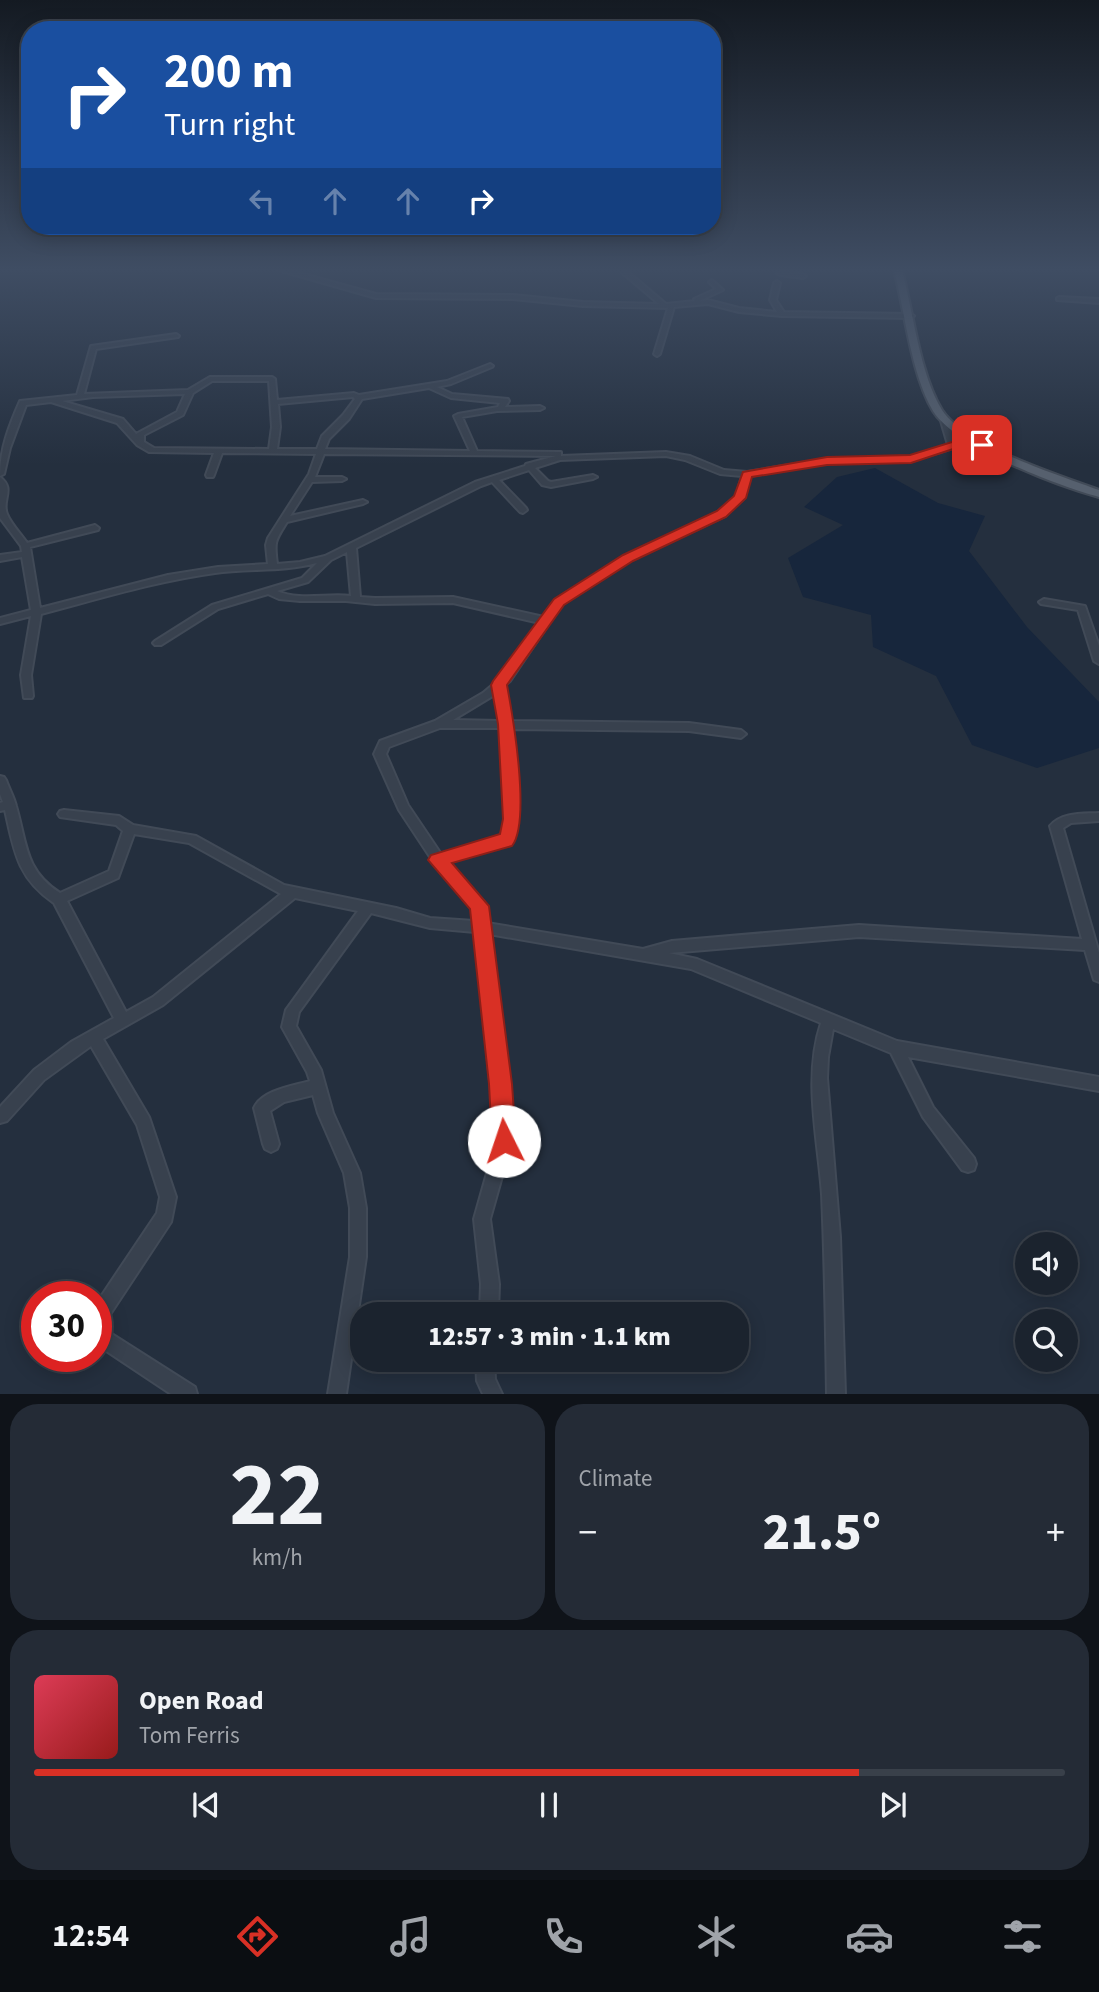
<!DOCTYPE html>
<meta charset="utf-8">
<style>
:root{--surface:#1b232e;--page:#242b36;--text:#f1f3f6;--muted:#a0a4aa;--line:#39404a;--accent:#d93025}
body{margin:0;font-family:"Source Sans 3",sans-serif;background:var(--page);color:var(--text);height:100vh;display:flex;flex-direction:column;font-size:26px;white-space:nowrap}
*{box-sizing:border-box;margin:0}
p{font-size:23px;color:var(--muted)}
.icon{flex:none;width:38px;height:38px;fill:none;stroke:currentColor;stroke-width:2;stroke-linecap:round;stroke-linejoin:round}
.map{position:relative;height:1394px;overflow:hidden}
.drawer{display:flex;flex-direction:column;gap:10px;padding:10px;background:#0f1319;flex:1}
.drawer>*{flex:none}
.top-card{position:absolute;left:21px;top:21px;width:700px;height:214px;border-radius:28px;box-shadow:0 4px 18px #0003,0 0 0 2px var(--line);background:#1a4fa0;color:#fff;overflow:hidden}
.controls{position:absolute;left:1015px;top:1232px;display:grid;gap:14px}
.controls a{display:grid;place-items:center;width:63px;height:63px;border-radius:50%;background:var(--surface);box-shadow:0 4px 18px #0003,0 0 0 2px var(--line);font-size:35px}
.speed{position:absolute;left:21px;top:1281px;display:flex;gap:14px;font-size:35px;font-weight:700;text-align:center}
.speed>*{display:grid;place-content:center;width:91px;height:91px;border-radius:50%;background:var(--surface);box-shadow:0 4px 18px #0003,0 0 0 2px var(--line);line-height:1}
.speed .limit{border:10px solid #d22;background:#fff;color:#111}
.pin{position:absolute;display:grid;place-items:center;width:60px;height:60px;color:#fff;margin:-30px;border-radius:14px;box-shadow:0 4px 10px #0006}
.me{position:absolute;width:77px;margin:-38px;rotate:356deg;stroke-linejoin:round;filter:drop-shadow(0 0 5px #0008)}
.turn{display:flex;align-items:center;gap:24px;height:147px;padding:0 28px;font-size:32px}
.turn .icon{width:91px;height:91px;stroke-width:2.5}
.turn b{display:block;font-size:49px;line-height:60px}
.lanes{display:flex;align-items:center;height:66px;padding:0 28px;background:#0003;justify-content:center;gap:35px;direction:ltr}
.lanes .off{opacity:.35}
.big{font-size:52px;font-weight:800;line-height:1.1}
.drawer .card{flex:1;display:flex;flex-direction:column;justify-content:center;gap:10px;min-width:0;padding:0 24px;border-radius:28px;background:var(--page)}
.drawer .dial{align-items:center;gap:0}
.dial b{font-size:91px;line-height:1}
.song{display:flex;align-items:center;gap:21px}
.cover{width:84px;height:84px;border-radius:10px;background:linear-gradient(135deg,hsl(350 70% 55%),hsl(0 70% 35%))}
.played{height:7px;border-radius:4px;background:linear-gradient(90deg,var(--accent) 80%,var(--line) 80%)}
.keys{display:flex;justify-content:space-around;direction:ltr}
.heat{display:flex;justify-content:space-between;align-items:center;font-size:38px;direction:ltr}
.drawer .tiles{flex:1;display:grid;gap:10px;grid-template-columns:1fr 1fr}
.card:last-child{grid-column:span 2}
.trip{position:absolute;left:350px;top:1302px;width:399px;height:70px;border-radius:28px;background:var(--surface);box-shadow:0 4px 18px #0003,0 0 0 2px var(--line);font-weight:800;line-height:70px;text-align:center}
.tabs{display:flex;height:112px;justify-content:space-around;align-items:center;background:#0b0e12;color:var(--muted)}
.tabs .icon{width:49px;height:49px}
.tabs .current{color:var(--accent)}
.tabs b{font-size:32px;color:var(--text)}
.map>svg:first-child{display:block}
.water{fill:#17263c}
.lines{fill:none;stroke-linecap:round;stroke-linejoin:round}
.minor-casing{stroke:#414a57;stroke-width:4}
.major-casing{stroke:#414a57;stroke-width:4}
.minor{fill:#38414e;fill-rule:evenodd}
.major{fill:#56606e;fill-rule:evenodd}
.route{fill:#d93025;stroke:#8d1f18;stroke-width:2}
</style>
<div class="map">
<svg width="1099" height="1394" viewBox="0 0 1099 1394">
<rect width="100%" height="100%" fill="#242f3e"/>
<path class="water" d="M 875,468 L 938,503 L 985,516 L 969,551 L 1027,627 L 1099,702 L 1099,748 L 1037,768 L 972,745 L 936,676 L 873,647 L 871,615 L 803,597 L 788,558 L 843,525 L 804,507 L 837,477 Z"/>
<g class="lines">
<g class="minor-casing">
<path id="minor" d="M 278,270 L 289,270 L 376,294 L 513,295 L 583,302 L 659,304 L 619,270 L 626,270 L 666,304 L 695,301 L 694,299 L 716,289 L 709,282 L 712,280 L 723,290 L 699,301 L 708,300 L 739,308 L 777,312 L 770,300 L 774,283 L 777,281 L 780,283 L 776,300 L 784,312 L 911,314 L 914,316 L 911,318 L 782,316 L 739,312 L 708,304 L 674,307 L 660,354 L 657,356 L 654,354 L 668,308 L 583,306 L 513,299 L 376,298 Z
M 777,270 L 803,274 L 806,276 L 803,278 L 780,275 L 777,273 Z
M 1059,297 L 1099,299 L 1099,303 L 1057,300 L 1057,298 Z
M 176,334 L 179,336 L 178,337 L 96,349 L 84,394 L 188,390 L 210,377 L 272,377 L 275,379 L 277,400 L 354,393 L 359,395 L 447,381 L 490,364 L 493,366 L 492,367 L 451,384 L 437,387 L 452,394 L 508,399 L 509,401 L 505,407 L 540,406 L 544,408 L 540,410 L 497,411 L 462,417 L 477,451 L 558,452 L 561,452 L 561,456 L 666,452 L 690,456 L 724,470 L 747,472 L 827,459 L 910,457 L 948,445 L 941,421 L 945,419 L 949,421 L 955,444 L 982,443 L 986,445 L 982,447 L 953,448 L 911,461 L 827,463 L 750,476 L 744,498 L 725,516 L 631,560 L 562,604 L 510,681 L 504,686 L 511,721 L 689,723 L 741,730 L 746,734 L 741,738 L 689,731 L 512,729 C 516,763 525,812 509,843 L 447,862 L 484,902 L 487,923 L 643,949 L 672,941 L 859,925 L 1082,939 L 1050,826 C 1062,812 1082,814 1099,813 L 1099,821 L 1071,823 L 1063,828 L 1099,953 L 1099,982 L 1094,980 L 1085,950 L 859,937 L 669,953 L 697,959 L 897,1041 L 1099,1077 L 1099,1091 L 908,1057 L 933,1107 L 974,1158 L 976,1164 L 974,1170 L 968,1172 L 962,1170 L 923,1117 L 891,1053 L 833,1029 L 828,1057 L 827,1078 L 840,1237 L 845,1394 L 827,1394 C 826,1327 825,1261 822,1194 C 818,1138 803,1078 821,1023 L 691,969 L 489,934 L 512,1141 L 490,1219 L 499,1284 L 498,1314 L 480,1314 L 481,1284 L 474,1219 L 496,1141 L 475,932 L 430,928 L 371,913 L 299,1012 L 296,1026 L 321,1070 L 333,1113 L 360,1173 L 366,1208 L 366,1257 L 346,1394 L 328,1394 L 350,1257 L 350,1208 L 344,1173 L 318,1113 L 313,1095 L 284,1102 L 270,1111 L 279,1144 L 277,1149 L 271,1152 L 265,1149 L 263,1144 L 254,1108 C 262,1090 293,1086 310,1081 L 307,1072 L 282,1027 L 286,1010 L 358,911 L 295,898 L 163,1005 L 103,1039 L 149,1117 L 176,1197 L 171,1222 L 107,1319 L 104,1327 L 107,1331 L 195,1387 L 197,1394 L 171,1394 L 96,1344 L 96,1304 L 157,1213 L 160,1197 L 137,1125 L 91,1046 L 44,1080 L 7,1121 L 0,1123 L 0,1107 L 34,1070 L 71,1042 L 114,1018 L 54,903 C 17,878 14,850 5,810 L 0,811 L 0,803 L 3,802 L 0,794 L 0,776 L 4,777 L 6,780 C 9,789 14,797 16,806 C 27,843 24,870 60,893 L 109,871 L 123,831 L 116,825 L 60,817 L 58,814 L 60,811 L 64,810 L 119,816 L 133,825 L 196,836 L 284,885 L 396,908 L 430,918 L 474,921 L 473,908 L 434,863 L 399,810 L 374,754 L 380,741 L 435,721 L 483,693 L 502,677 L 540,623 L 453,603 L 375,604 L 346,601 L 300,601 L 279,599 L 268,594 L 218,609 L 161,645 L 155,645 L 153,643 L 155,641 L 212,605 L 302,578 L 317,563 C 283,572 250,568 215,573 C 156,581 98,599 41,614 L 31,675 L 33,696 L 32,698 L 24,698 L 21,675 L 31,616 L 0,624 L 0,618 L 31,610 L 22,557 L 0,561 L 0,555 L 22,552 L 21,546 L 0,518 L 0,477 C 16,489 1,500 7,514 C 11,524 21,534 27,543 L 95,525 L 99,528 L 98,530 L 30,547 L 40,608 L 168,575 L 218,567 L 268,564 L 266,545 L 268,538 L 309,474 L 316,454 L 222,453 L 214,475 L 213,477 L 207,477 L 206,475 L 214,453 L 149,452 L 137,445 L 117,423 L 51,402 L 26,405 L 10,448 L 4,474 L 0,476 C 0,449 9,426 20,401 L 77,395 L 91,346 ZM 212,381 L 269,381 L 272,427 L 269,449 L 154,448 L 144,442 L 144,435 L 183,415 L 193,393 ZM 429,388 L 451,398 L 500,403 L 498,407 L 458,414 L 454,416 L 470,451 L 325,449 L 329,439 L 349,419 L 362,399 ZM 185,394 L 177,412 L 136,434 L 123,419 L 62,401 L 93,397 ZM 353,397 L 355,399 L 343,415 L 322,436 L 317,449 L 277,449 L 280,427 L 278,404 ZM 324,454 L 556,456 L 526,464 L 525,466 L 475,482 L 325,556 L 300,562 L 277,564 C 274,541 275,541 287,522 L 363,504 L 367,502 L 363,500 L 290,516 L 312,482 L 342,481 L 346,479 L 342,477 L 315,477 ZM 666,456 L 685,460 L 720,474 L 742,476 L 736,497 L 719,512 L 625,556 L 556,600 L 544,617 L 453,597 L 375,598 L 360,597 L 356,548 L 481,486 L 492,482 L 520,512 L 523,513 L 527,510 L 526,508 L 499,480 L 529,470 L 542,485 L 551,487 L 593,479 L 597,477 L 593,475 L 551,482 L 548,481 L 535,468 L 560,460 ZM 347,552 L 351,596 C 327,593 300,601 277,591 L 308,582 L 331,560 ZM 494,694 L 500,721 L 453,720 L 491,697 ZM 440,728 L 501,728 C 505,759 513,808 500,837 L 441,854 L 408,805 L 386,754 L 389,747 ZM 134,834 L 189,843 L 281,894 L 153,997 L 126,1012 L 67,901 L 118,878 Z
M 1044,599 L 1085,606 L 1099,646 L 1099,664 L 1094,661 L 1078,610 L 1041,604 L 1039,602 Z
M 476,1360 L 494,1360 L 495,1379 L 502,1394 L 483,1394 L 477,1381 Z"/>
</g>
<g class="major-casing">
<path id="major" d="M 894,270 L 902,270 C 913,311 920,375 942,410 C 965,446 1059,475 1099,490 L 1099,497 C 1058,486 955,447 933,411 C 911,374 905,312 894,270 Z"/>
</g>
<use href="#minor" class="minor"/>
<use href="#major" class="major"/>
</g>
<linearGradient id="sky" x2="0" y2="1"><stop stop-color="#141a22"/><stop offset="0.58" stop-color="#3f4d63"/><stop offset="1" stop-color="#3f4d63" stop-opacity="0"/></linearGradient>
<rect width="1099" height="465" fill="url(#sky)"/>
<path class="route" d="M 952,442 L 982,442 L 988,445 L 982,449 L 953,449 L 911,463 L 827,465 L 752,477 L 746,498 L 726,517 L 633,561 L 564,605 L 507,685 C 513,717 531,821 512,846 L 452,863 L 489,906 L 512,1084 L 516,1141 L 512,1149 L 504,1153 L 495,1149 L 492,1141 L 489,1084 L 470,909 L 428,860 L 431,855 L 500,834 L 503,819 L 498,724 L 491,685 L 493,681 L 554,599 L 623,555 L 717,511 L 734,496 L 743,472 L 827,457 L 910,455 Z"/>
</svg>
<div class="controls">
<a><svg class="icon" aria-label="sound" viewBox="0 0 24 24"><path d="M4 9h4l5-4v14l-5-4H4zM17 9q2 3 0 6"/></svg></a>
<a><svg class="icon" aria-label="search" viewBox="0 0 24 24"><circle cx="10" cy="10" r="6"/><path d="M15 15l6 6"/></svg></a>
</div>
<div class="speed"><div class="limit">30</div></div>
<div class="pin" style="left:982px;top:445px;background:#d93025"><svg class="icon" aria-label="arrive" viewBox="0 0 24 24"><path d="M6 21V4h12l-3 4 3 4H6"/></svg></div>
<svg class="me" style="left:504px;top:1141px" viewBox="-20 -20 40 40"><circle r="19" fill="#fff"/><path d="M0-13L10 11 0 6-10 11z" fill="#d93025"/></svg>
<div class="trip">12:57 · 3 min · 1.1 km</div>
<div class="top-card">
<div class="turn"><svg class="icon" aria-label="right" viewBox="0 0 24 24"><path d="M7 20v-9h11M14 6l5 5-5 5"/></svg><div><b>200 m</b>Turn right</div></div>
<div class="lanes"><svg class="icon off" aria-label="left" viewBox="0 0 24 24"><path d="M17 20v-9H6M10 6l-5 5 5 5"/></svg><svg class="icon off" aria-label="ahead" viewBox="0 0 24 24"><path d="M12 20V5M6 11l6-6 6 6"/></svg><svg class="icon off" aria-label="ahead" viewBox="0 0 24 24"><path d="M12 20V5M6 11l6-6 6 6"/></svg><svg class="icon" aria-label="right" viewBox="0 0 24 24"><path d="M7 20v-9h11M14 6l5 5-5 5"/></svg></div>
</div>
</div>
<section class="drawer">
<div class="tiles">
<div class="card dial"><b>22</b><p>km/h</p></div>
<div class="card"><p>Climate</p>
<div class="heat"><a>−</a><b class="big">21.5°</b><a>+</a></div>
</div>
<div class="card">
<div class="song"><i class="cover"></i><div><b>Open Road</b><p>Tom Ferris</p></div></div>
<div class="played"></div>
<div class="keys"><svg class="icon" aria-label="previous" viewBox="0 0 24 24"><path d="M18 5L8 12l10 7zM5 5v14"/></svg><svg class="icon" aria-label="pause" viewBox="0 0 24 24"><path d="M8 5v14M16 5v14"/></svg><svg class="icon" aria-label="next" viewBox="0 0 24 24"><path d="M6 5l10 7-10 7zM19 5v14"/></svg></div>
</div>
</div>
</section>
<nav class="tabs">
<b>12:54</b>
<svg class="icon current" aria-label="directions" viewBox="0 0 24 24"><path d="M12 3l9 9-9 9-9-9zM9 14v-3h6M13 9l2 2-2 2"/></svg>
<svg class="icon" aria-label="music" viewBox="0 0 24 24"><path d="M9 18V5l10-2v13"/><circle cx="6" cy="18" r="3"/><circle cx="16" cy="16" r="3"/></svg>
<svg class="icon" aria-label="phone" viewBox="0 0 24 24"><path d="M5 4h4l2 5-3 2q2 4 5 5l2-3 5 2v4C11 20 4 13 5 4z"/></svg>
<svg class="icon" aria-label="climate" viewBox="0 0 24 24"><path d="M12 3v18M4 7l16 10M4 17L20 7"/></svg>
<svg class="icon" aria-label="car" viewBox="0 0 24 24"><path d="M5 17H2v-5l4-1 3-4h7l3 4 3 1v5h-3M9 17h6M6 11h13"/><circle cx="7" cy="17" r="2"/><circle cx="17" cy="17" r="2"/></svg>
<svg class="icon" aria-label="filters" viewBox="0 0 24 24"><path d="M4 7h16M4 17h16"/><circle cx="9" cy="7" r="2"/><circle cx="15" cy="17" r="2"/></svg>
</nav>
